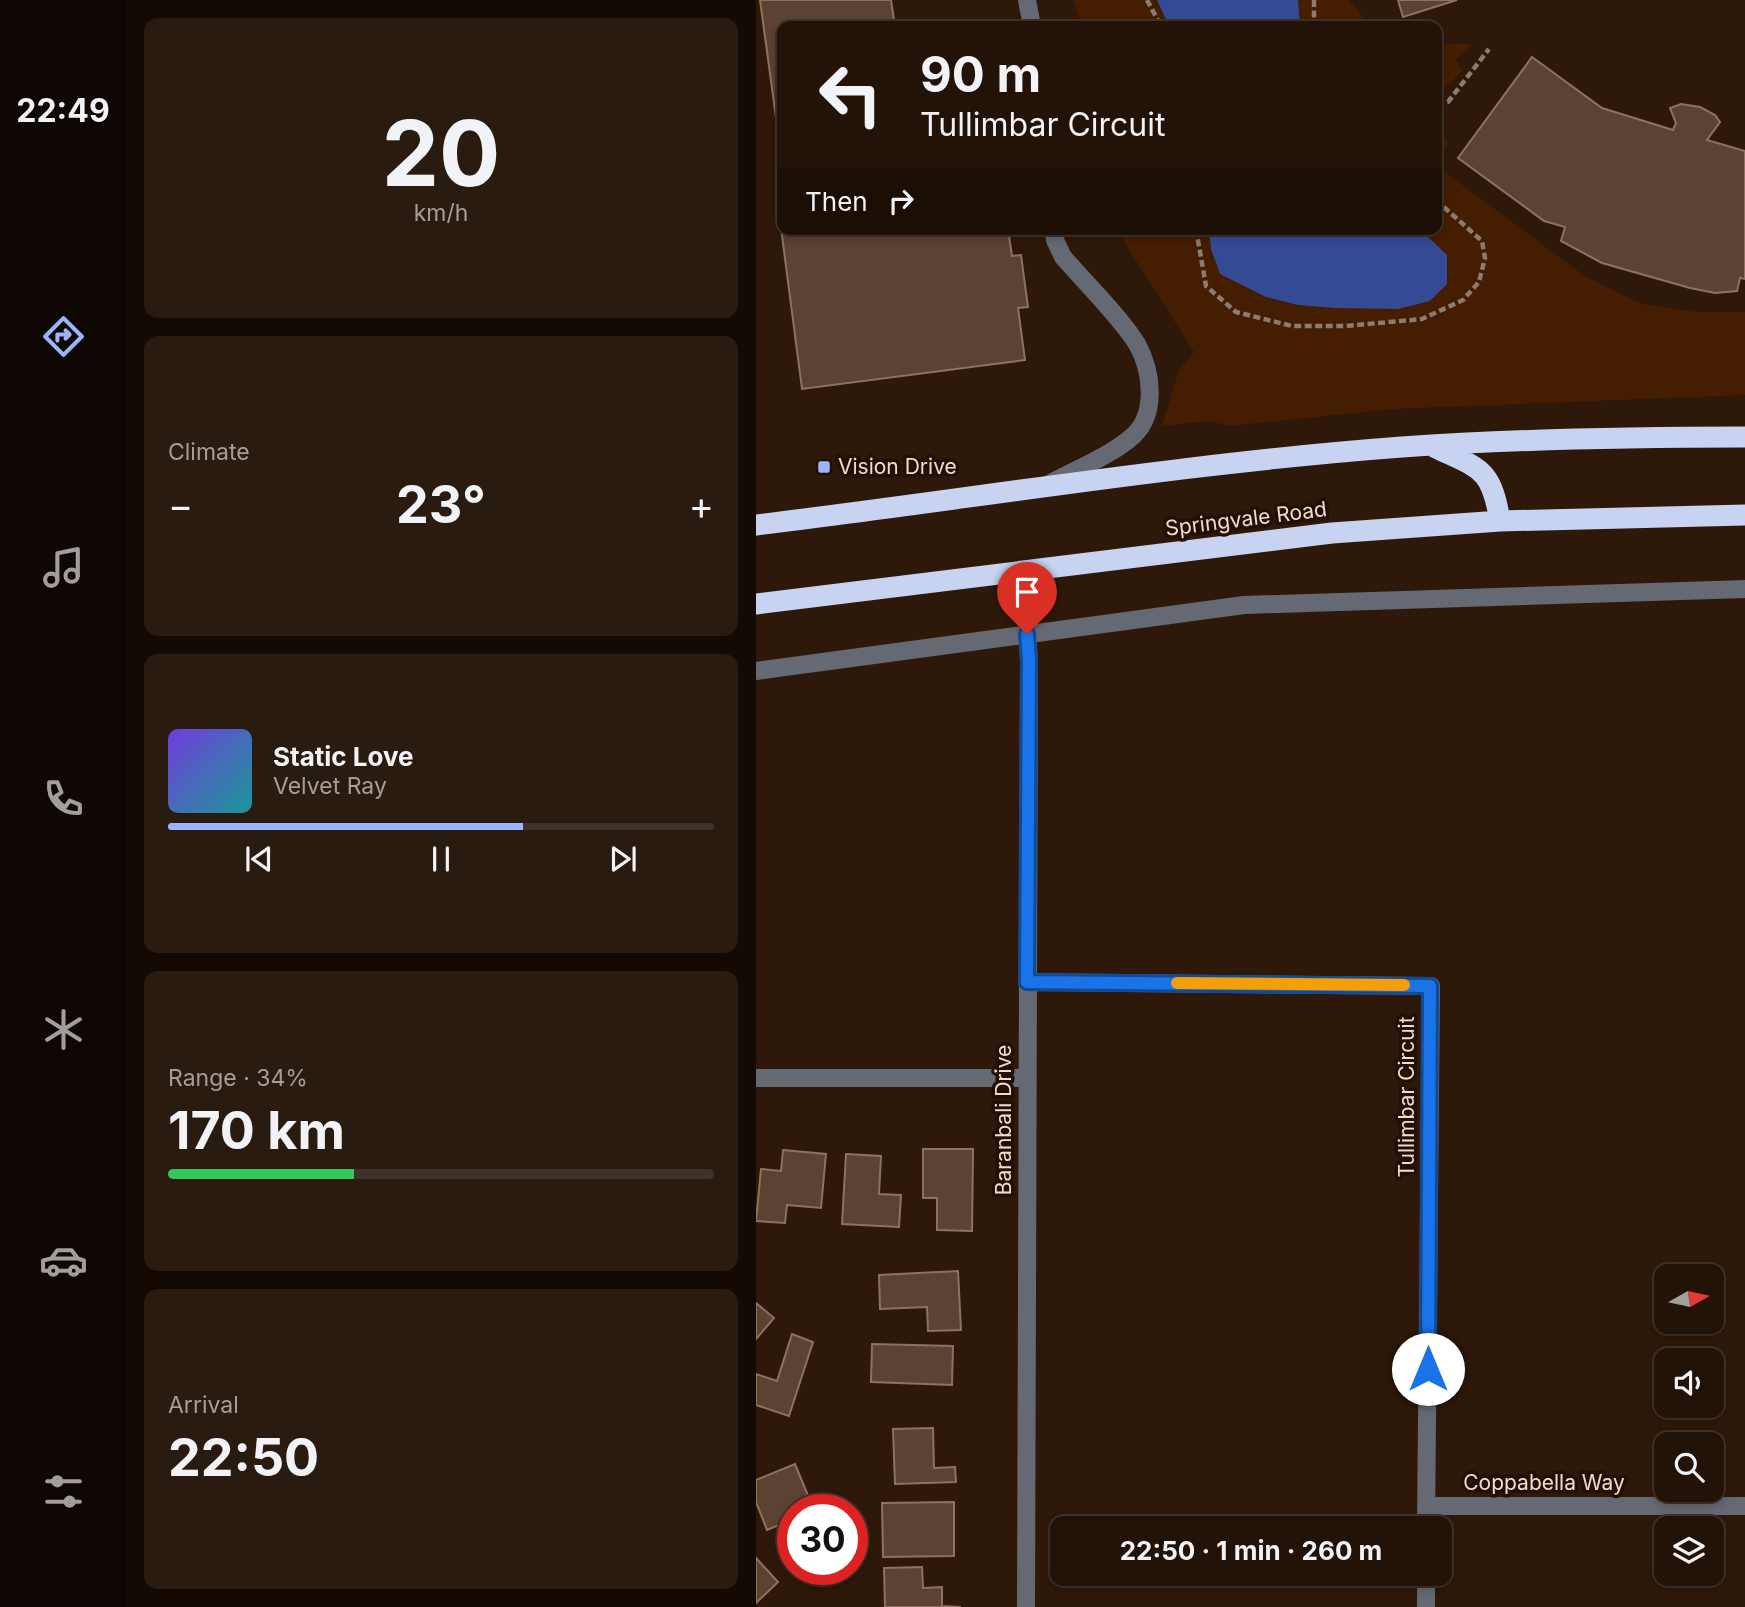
<!DOCTYPE html>
<meta charset="utf-8">
<style>
:root{--surface:#221207;--page:#2a1b11;--text:#f1f3f6;--muted:#a29e9b;--line:#3f3228;--accent:#9ab5fd}
body{margin:0;font-family:Inter,sans-serif;background:var(--page);color:var(--text);height:100vh;display:flex;flex-direction:column;font-size:26px;white-space:nowrap}
*{box-sizing:border-box;margin:0}
p{font-size:23px;color:var(--muted)}
.icon{flex:none;width:38px;height:38px;fill:none;stroke:currentColor;stroke-width:2;stroke-linecap:round;stroke-linejoin:round}
.map{position:relative;flex:1;overflow:hidden}
.sheet{display:flex;flex-direction:column;gap:18px;padding:18px;background:#130a04;width:630px}
.sheet>*{flex:none}
.top-card{position:absolute;left:21px;top:21px;width:665px;height:214px;border-radius:14px;box-shadow:0 4px 10px #0003,0 0 0 2px var(--line);background:#221207;color:var(--text);overflow:hidden}
.needle{width:46px;rotate:81deg}
.fabs{position:absolute;left:898px;top:1264px;display:grid;gap:14px}
.fabs a{display:grid;place-items:center;width:70px;height:70px;border-radius:14px;background:var(--surface);box-shadow:0 4px 10px #0003,0 0 0 2px var(--line);font-size:35px}
.speed{position:absolute;left:21px;top:1494px;display:flex;gap:14px;font-size:35px;font-weight:700;text-align:center}
.speed>*{display:grid;place-content:center;width:91px;height:91px;border-radius:50%;background:var(--surface);box-shadow:0 4px 10px #0003,0 0 0 2px var(--line);line-height:1}
.speed .limit{border:10px solid #d22;background:#fff;color:#111}
.pin{position:absolute;display:grid;place-items:center;width:60px;height:60px;color:#fff;margin:-72px -30px;border-radius:50% 50% 50% 0;rotate:-45deg;box-shadow:0 0 7px #0007}
.pin .icon{rotate:45deg}
.me{position:absolute;width:77px;margin:-38px;rotate:0deg;stroke-linejoin:round;filter:drop-shadow(0 0 5px #0008)}
.turn{display:flex;align-items:center;gap:24px;height:147px;padding:0 28px;font-size:32px}
.turn .icon{width:91px;height:91px;stroke-width:2.5}
.turn b{display:block;font-size:49px;line-height:60px}
.then{display:flex;align-items:center;height:66px;padding:0 28px;background:#0003;gap:14px;font-size:26px}
.big{font-size:52px;font-weight:700;line-height:1.1}
.sheet .widget{flex:1;display:flex;flex-direction:column;justify-content:center;gap:10px;min-width:0;padding:0 24px;border-radius:14px;background:var(--page)}
.sheet .dial{align-items:center;gap:0}
.dial b{font-size:91px;line-height:1}
.song{display:flex;align-items:center;gap:21px}
.cover{width:84px;height:84px;border-radius:10px;background:linear-gradient(135deg,hsl(260 70% 55%),hsl(180 70% 35%))}
.played{height:7px;border-radius:4px;background:linear-gradient(90deg,var(--accent) 65%,var(--line) 65%)}
.keys{display:flex;justify-content:space-around;direction:ltr}
.heat{display:flex;justify-content:space-between;align-items:center;font-size:38px;direction:ltr}
.charge{height:10px;border-radius:5px;background:linear-gradient(90deg,#34c759 34%,var(--line) 0)}
.trip{position:absolute;left:294px;top:1516px;width:402px;height:70px;border-radius:14px;background:var(--surface);box-shadow:0 4px 10px #0003,0 0 0 2px var(--line);font-weight:700;line-height:70px;text-align:center}
main{display:flex;flex:1;min-height:0}
.menu{display:flex;flex-direction:column;width:126px;justify-content:space-around;align-items:center;background:#0e0703;color:var(--muted)}
.menu .icon{width:49px;height:49px}
.menu .selected{color:var(--accent)}
.menu b{font-size:32px;color:var(--text)}
.map>svg:first-child{display:block}
.green{fill:#451d00}
.water{fill:#344a95}
.building{fill:#5b4232;stroke:#8e7261;stroke-width:2}
.lines{fill:none;stroke-linecap:round;stroke-linejoin:round}
.path{stroke:#8e7b6f;stroke-width:4.5;stroke-dasharray:7 3.5;stroke-linecap:butt}
.minor{stroke:#646974;stroke-width:18}
.highway{stroke:#c7d3f0;stroke-width:21}
.route-casing{stroke:#114b97;stroke-width:18}
.route{stroke:#1a73e8;stroke-width:12}
.slow{stroke:#f59e0b;stroke-width:12}
.poi-dot{fill:#9ab5fd;stroke:#240f02;stroke-width:2.5}
.labels{text-anchor:middle;stroke-width:7;stroke-linejoin:round;paint-order:stroke}
.poi-label{font-size:21px;fill:#ecdcd3;stroke:#240f02;text-anchor:start}
.street-label{font-size:21px;fill:#ecdcd3;stroke:#240f02}
</style>
<main>
<nav class="menu">
<b>22:49</b>
<svg class="icon selected" aria-label="directions" viewBox="0 0 24 24"><path d="M12 3l9 9-9 9-9-9zM9 14v-3h6M13 9l2 2-2 2"/></svg>
<svg class="icon" aria-label="music" viewBox="0 0 24 24"><path d="M9 18V5l10-2v13"/><circle cx="6" cy="18" r="3"/><circle cx="16" cy="16" r="3"/></svg>
<svg class="icon" aria-label="phone" viewBox="0 0 24 24"><path d="M5 4h4l2 5-3 2q2 4 5 5l2-3 5 2v4C11 20 4 13 5 4z"/></svg>
<svg class="icon" aria-label="climate" viewBox="0 0 24 24"><path d="M12 3v18M4 7l16 10M4 17L20 7"/></svg>
<svg class="icon" aria-label="car" viewBox="0 0 24 24"><path d="M5 17H2v-5l4-1 3-4h7l3 4 3 1v5h-3M9 17h6M6 11h13"/><circle cx="7" cy="17" r="2"/><circle cx="17" cy="17" r="2"/></svg>
<svg class="icon" aria-label="filters" viewBox="0 0 24 24"><path d="M4 7h16M4 17h16"/><circle cx="9" cy="7" r="2"/><circle cx="15" cy="17" r="2"/></svg>
</nav>
<section class="sheet">
<div class="widget dial"><b>20</b><p>km/h</p></div>
<div class="widget"><p>Climate</p>
<div class="heat"><a>−</a><b class="big">23°</b><a>+</a></div>
</div>
<div class="widget">
<div class="song"><i class="cover"></i><div><b>Static Love</b><p>Velvet Ray</p></div></div>
<div class="played"></div>
<div class="keys"><svg class="icon" aria-label="previous" viewBox="0 0 24 24"><path d="M18 5L8 12l10 7zM5 5v14"/></svg><svg class="icon" aria-label="pause" viewBox="0 0 24 24"><path d="M8 5v14M16 5v14"/></svg><svg class="icon" aria-label="next" viewBox="0 0 24 24"><path d="M6 5l10 7-10 7zM19 5v14"/></svg></div>
</div>
<div class="widget"><p>Range · 34%</p><b class="big">170 km</b><div class="charge"></div></div>
<div class="widget"><p>Arrival</p><b class="big">22:50</b></div>
</section>
<div class="map">
<svg width="989" height="1607" viewBox="0 0 989 1607">
<rect width="100%" height="100%" fill="#2e1809"/>
<path class="green" d="M 317,0 L 593,0 L 614,26 L 326,26 Z
M 681,44 L 716,44 L 700,60 L 706,70 L 695,83 L 681,91 Z
M 681,122 L 692,143 L 682,167 L 829,276 L 886,304 L 942,312 L 989,312 L 989,395 L 637,409 L 473,426 L 454,421 L 406,426 L 423,370 L 438,352 L 360,229 L 681,229 Z"/>
<path class="water" d="M 401,0 L 542,0 L 544,26 L 413,26 Z
M 453,229 L 656,229 L 668,233 L 691,255 L 691,284 L 674,301 L 642,309 L 579,308 L 542,305 L 510,297 L 464,274 L 455,249 Z"/>
<path class="building" d="M 4,0 L 135,0 L 139,26 L 26,26 L 26,162 Z
M 642,0 L 701,0 L 647,17 Z
M 776,57 L 846,108 L 917,130 L 920,123 L 914,108 L 925,104 L 944,107 L 959,115 L 964,122 L 951,140 L 989,151 L 989,279 L 984,278 L 981,291 L 959,293 L 934,288 L 846,263 L 805,241 L 809,227 L 788,221 L 702,158 Z
M 25,228 L 252,229 L 256,256 L 265,255 L 272,307 L 262,308 L 269,360 L 46,389 Z
M 167,1149 L 217,1149 L 216,1231 L 181,1230 L 181,1198 L 167,1198 Z
M 27,1150 L 70,1154 L 65,1208 L 31,1205 L 29,1223 L 0,1221 L 5,1169 L 25,1171 Z
M 90,1154 L 125,1156 L 123,1194 L 145,1195 L 143,1227 L 86,1224 Z
M 202,1271 L 205,1330 L 172,1331 L 171,1307 L 124,1309 L 123,1275 Z
M 0,1303 L 18,1318 L 0,1339 Z
M 36,1334 L 57,1342 L 33,1416 L 0,1405 L 0,1374 L 21,1381 Z
M 116,1344 L 197,1346 L 196,1385 L 115,1382 Z
M 177,1428 L 178,1468 L 199,1467 L 200,1482 L 139,1484 L 137,1429 Z
M 39,1464 L 58,1510 L 37,1510 L 37,1547 L 32,1549 L 23,1525 L 11,1530 L 0,1502 L 0,1480 Z
M 198,1502 L 198,1556 L 127,1557 L 126,1503 Z
M 0,1558 L 22,1582 L 0,1603 Z
M 166,1567 L 167,1588 L 186,1587 L 186,1606 L 205,1607 L 129,1607 L 128,1568 Z"/>
<g class="lines">
<path class="path" d="M 391,0 L 405,26
M 558,0 L 558,26
M 681,104 L 692,102 L 733,49
M 440,229 L 450,286 L 480,312 L 536,326 L 590,326 L 666,319 L 707,300 L 723,282 L 729,258 L 726,241 L 681,201"/>
<path class="minor" d="M 271,0 L 276,26
M 293,484 C 320,469 355,456 378,435 C 401,413 396,371 381,344 C 366,319 328,281 307,257 L 299,240 L 298,229
M 0,671 L 488,605 L 989,589
M 271,982 L 675,986 L 670,1528
M 0,1078 L 271,1078
M 671,1506 L 989,1506
M 270,1607 L 273,660 L 271,634
M 670,1607 L 670,1573"/>
<path class="highway" d="M 678,447 C 724,469 735,467 744,521
M 0,525 C 215,499 430,463 646,447 C 760,439 875,437 989,437
M 0,604 L 576,533 L 744,521 L 989,515"/>
</g>
<g class="lines">
<g class="route-casing">
<path id="route" d="M 271,634 L 273,660 L 271,982 L 674,986 L 672,1369"/>
</g>
<use href="#route" class="route"/>
<path class="slow" d="M 421,983 L 648,985"/>
</g>
<rect class="poi-dot" x="61" y="460" width="14" height="14" rx="3.5"/>
<g class="labels">
<g class="poi-label">
<text x="82" y="474">Vision Drive</text>
</g>
<g class="street-label">
<text transform="translate(490 519) rotate(-7)" y="7">Springvale Road</text>
<text transform="translate(651 1097) rotate(-90)" y="7">Tullimbar Circuit</text>
<text transform="translate(248 1120) rotate(-90)" y="7">Baranbali Drive</text>
<text x="788" y="1490">Coppabella Way</text>
</g>
</g>
</svg>
<div class="fabs">
<a><svg class="needle" viewBox="-14 -14 28 28"><path d="M0-13l5 13h-10z" fill="#e53935"/><path d="M0 13l5-13h-10z" fill="#a29e9b"/></svg></a>
<a><svg class="icon" aria-label="sound" viewBox="0 0 24 24"><path d="M4 9h4l5-4v14l-5-4H4zM17 9q2 3 0 6"/></svg></a>
<a><svg class="icon" aria-label="search" viewBox="0 0 24 24"><circle cx="10" cy="10" r="6"/><path d="M15 15l6 6"/></svg></a>
<a><svg class="icon" aria-label="layers" viewBox="0 0 24 24"><path d="M12 4l9 5-9 5-9-5zM3 14l9 5 9-5"/></svg></a>
</div>
<div class="speed"><div class="limit">30</div></div>
<div class="pin" style="left:271px;top:634px;background:#d93025"><svg class="icon" aria-label="arrive" viewBox="0 0 24 24"><path d="M6 21V4h12l-3 4 3 4H6"/></svg></div>
<svg class="me" style="left:672px;top:1369px" viewBox="-20 -20 40 40"><circle r="19" fill="#fff"/><path d="M0-13L10 11 0 6-10 11z" fill="#1a73e8"/></svg>
<div class="trip">22:50 · 1 min · 260 m</div>
<div class="top-card">
<div class="turn"><svg class="icon" aria-label="left" viewBox="0 0 24 24"><path d="M17 20v-9H6M10 6l-5 5 5 5"/></svg><div><b>90 m</b>Tullimbar Circuit</div></div>
<div class="then">Then<svg class="icon" aria-label="right" viewBox="0 0 24 24"><path d="M7 20v-9h11M14 6l5 5-5 5"/></svg></div>
</div>
</div>
</main>
